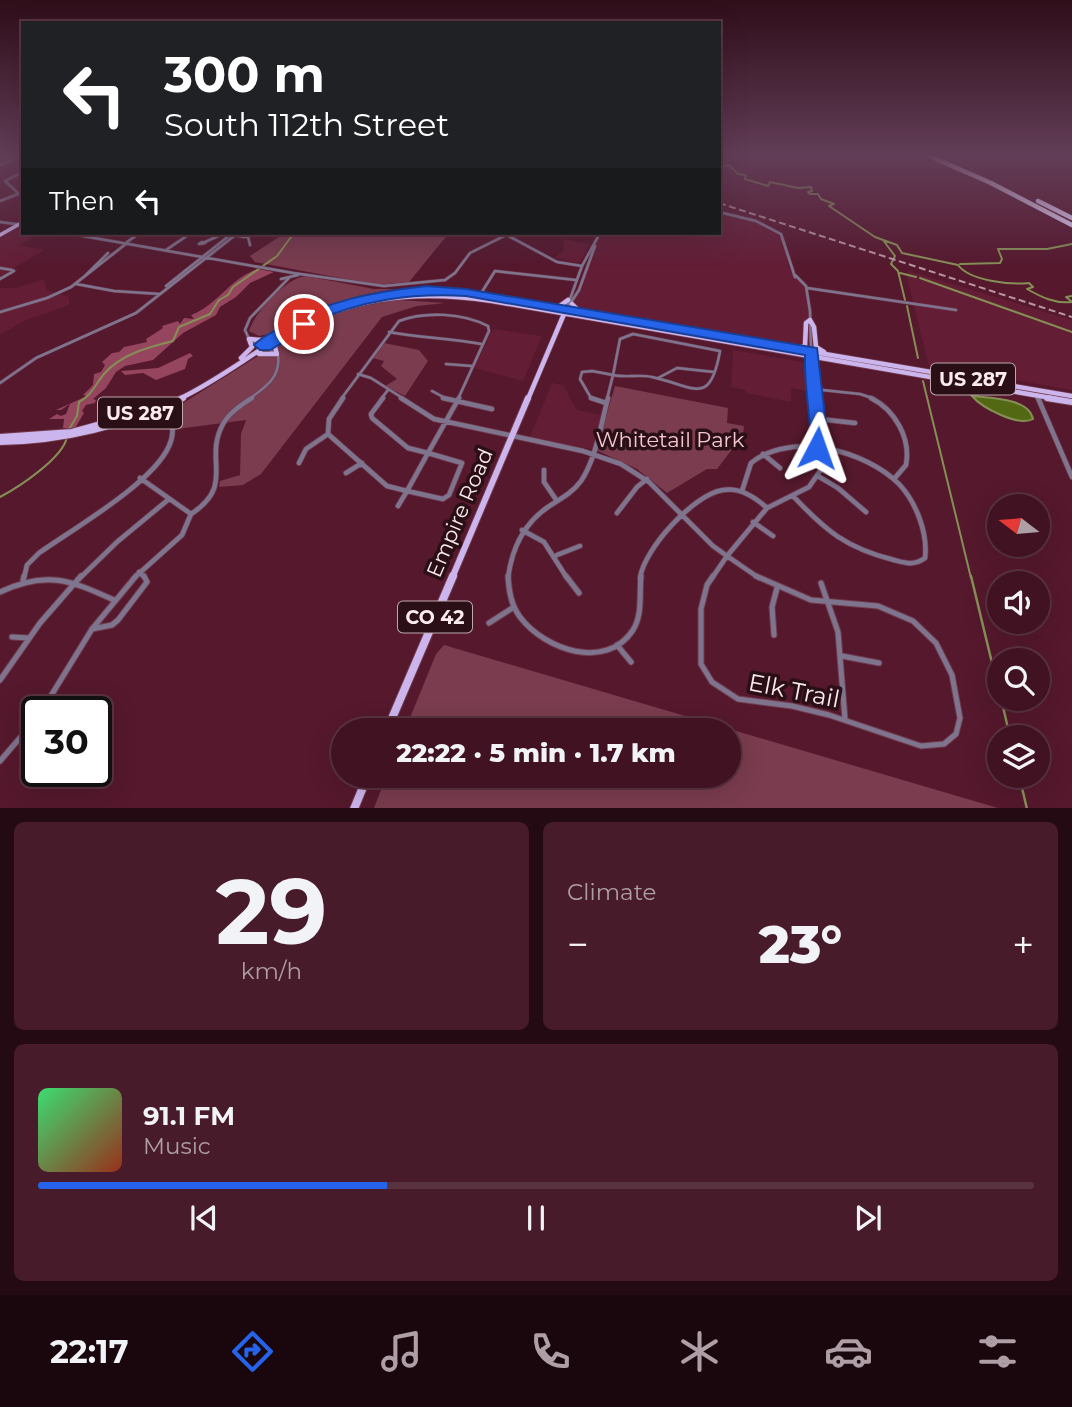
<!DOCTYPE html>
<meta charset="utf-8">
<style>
:root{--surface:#401222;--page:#471b2a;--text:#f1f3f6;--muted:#ae9ea5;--line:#593240;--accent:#2563eb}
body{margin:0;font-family:Montserrat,sans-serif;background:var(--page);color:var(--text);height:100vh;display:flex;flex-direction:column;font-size:26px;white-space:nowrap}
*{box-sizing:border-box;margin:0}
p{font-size:23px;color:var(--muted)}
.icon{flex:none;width:38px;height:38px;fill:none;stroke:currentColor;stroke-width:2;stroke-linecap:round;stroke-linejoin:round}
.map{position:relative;height:808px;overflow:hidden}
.details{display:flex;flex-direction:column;gap:14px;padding:14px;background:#230a13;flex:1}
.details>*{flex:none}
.hud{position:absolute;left:21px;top:21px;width:700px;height:214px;border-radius:0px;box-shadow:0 7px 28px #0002,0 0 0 2px var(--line);background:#202124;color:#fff;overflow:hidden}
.needle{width:46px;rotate:286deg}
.buttons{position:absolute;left:987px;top:494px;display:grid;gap:14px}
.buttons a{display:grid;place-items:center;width:63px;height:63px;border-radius:50%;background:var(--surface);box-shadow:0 7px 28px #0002,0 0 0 2px var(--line);font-size:35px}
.speed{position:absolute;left:21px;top:696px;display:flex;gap:14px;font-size:35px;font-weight:700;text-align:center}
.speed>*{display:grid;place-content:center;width:91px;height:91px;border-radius:50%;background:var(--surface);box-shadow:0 7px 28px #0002,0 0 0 2px var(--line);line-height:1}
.speed .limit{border:4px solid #111;border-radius:10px;background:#fff;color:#111}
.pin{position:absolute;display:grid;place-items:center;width:60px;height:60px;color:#fff;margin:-30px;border:4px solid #fff;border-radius:50%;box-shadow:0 2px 7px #0007}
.me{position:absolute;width:77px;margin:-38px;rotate:4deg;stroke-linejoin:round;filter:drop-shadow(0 0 5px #0008)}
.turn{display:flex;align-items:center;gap:24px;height:147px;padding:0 28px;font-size:32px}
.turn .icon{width:91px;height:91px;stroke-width:2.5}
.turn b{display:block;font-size:49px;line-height:60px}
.then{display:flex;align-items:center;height:66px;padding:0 28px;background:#0003;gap:14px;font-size:26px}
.big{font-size:52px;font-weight:800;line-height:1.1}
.details .card{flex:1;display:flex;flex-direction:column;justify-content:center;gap:10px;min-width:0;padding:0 24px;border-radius:10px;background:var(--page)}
.details .dial{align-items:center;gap:0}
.dial b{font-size:91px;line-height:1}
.song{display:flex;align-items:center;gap:21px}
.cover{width:84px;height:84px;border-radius:10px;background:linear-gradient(135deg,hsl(140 70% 55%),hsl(10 70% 35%))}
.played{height:7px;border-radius:4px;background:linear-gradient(90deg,var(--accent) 35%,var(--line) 35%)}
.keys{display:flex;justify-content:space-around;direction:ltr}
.heat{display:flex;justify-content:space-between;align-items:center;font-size:38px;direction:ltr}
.details .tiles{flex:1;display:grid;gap:14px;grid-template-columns:1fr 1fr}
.card:last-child{grid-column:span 2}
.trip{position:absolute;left:331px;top:718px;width:410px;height:70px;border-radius:35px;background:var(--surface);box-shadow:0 7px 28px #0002,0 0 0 2px var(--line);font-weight:800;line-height:70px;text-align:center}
.tabs{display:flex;height:112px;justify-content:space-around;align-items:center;background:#1a070e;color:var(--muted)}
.tabs .icon{width:49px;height:49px}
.tabs .on{color:var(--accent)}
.tabs b{font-size:32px;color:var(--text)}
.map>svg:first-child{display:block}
.built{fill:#631d35}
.green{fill:#7a3c4e}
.forest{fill:#95455d}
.water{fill:#526813;stroke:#858f55;stroke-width:2}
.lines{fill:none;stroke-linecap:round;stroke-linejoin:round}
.stream-far1{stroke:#858f55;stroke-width:2}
.stream{stroke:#858f55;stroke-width:2.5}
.minor-far2-casing{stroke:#703a4c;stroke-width:3.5}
.minor-far1-casing{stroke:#703a4c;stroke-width:6}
.minor-casing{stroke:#703a4c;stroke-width:7}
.major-far3-casing{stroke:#703a4c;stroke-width:4.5}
.major-far2-casing{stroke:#703a4c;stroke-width:6}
.major-far1-casing{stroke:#703a4c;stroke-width:8}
.major-casing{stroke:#703a4c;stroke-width:10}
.highway-casing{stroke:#703a4c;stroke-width:5}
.minor-far2{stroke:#7f748e;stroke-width:2.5}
.minor-far1{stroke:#7f748e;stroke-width:4.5}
.minor{stroke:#7f748e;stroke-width:5}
.major-far3{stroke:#ccb5ec;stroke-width:3.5}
.major-far2{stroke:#ccb5ec;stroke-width:4.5}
.major-far1{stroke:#ccb5ec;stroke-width:6}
.major{stroke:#ccb5ec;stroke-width:8}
.highway{stroke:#e5d5fd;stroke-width:4.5}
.rail{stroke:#b997a1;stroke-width:2;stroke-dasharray:7 3.5;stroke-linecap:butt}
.route{fill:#2563eb;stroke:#184099;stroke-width:2}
.labels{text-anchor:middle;stroke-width:7;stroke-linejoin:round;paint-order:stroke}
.shield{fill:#2a0f17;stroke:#bca9ae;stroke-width:2}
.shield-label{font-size:19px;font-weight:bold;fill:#fbebee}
.park-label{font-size:21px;fill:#f5c6d0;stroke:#2a0f17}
.street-label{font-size:21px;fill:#fbebee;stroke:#2a0f17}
.near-street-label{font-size:24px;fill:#fbebee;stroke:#2a0f17}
</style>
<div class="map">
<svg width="1072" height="809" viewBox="0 0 1072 809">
<rect width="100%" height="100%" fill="#55182d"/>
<path class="built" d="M 719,212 L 761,224 L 779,233 L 785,238 L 788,267 L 806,286 L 812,352 L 582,312 L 572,304 L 596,242 L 604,233 L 719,233 Z
M 18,228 L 23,229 L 23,233 L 51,234 L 45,237 L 35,236 L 20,245 L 44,250 L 14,268 L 18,269 L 0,281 L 0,237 Z
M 564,239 L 590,244 L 580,263 L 554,258 L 563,251 Z
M 909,271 L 1072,320 L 1072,390 L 929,366 L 906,274 Z
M 44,279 L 47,290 L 69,297 L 69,305 L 24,321 L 0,335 L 0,288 L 16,288 Z
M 493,329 L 542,336 L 523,381 L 474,368 Z
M 733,350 L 808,363 L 809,391 L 791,388 L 791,402 L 746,393 L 746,390 L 731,387 Z
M 552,383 L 563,385 L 577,410 L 606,416 L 596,450 L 530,437 Z"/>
<path class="green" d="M 285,233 L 449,233 L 409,282 L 378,285 L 255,262 L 250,256 Z
M 306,276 L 374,289 L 394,289 L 362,295 L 314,310 L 273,333 L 259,336 L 249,331 C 254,313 287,277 306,276 Z
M 385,299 L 445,303 L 417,306 L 382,317 L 261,474 L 243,485 L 219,487 L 220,481 L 240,475 L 241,434 L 246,420 L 177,429 L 177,407 L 309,324 L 341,310 Z
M 384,343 L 419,350 L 428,361 L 405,396 L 385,386 L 397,379 L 381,366 L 384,361 L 372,358 Z
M 615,386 L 728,408 L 727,423 L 744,426 L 743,435 L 717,469 L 707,469 L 667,493 L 637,469 L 596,450 Z
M 444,645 L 998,808 L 374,808 L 387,775 L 728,775 L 728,730 L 405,730 L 436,654 Z"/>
<path class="forest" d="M 258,269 L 274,272 L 250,283 L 236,297 L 220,307 L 216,315 L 183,333 L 153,360 L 125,366 L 116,372 L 106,388 L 93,399 L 96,400 L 95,403 L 86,405 L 82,411 L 84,413 L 74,430 L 63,428 L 64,419 L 49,419 L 57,414 L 61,416 L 66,414 L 70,404 L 61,410 L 56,410 L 87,396 L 83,395 L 93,385 L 94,374 L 101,372 L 105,365 L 102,362 L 112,353 L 119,352 L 124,347 L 147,342 L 146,339 L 163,328 L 162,326 L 178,321 L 180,324 L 184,318 L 194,319 L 191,315 C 219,304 231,277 258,269 Z
M 190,353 L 193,356 L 188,359 L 185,369 L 156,380 L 143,373 L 125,375 L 121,371 L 158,368 Z"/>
<path class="water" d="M 972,396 C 990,398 1029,398 1033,419 C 1019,427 982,408 972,396 Z"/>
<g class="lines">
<path class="stream-far1" d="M 0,166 L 23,156
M 719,167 L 729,165 L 738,174 L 746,175 L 745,179 L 768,186 L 770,182 L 798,188 L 811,187 L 812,191 L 808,192 L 810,194 L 818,194 L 821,199 L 834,204 L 829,206 L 875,237 L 897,245 L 902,253 L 958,265 C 970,281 1010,285 1029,283 L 1033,287 L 1027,289 C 1041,297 1055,304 1072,302
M 883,240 L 895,256 L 891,264 L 898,271 L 905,300
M 960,264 L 1000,263 L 1002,259 L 998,249 L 1047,249 L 1072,244
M 900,273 L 916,277
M 920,278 L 1072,332
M 1071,301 L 1066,297 L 1072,296
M 907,306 L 918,358
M 923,381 L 971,578
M 68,431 L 77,416 L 79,402 C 92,395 95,385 104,374 C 121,354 149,347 173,341 L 179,327 L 210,314 L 219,300 L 228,295 L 233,287 L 277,256 L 294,233
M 0,497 C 19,487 63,458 67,437"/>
<path class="stream" d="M 971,576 L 999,692
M 1001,698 L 1010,737
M 1019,775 L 1027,809"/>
<g class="minor-far2-casing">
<path id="minor-far2" d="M 0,157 L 10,159
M 0,164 L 12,159
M 18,193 L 5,181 L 23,172
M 0,201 L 23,192
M 719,212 L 756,221 L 781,234 L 795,277
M 0,222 L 23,225
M 66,233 L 293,273 L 384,286 L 445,280 L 455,273 L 470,253 L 510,233
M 225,233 L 244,237 L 261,233
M 503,233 L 557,262 L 582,266
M 248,237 L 250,245
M 127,242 L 140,233
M 202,242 L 205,243 L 199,244 Z
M 205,242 L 225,233
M 166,250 L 191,233
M 0,268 L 12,270
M 86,275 L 108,253
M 795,275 L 806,286 L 810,311 L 812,385 L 816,399
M 0,279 L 14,271
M 281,279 L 298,275
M 76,284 L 114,291 L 160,294
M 166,286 L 230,235
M 807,288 L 956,310
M 480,295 L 495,271 L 576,280
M 566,310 L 582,266 L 600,233
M 566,310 L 579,290 L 595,246
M 0,312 L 47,298 L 71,287 L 127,243
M 389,332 C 420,338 450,338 481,344
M 633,334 L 720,351 C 710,408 694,386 652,377 C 639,374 626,378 613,375 L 620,339 Z
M 446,364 L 472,366
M 358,374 L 371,378 L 404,399
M 658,378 L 677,368 L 714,372
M 0,383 L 36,358 L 136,313 L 234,236
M 813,389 L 860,394 L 875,399
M 432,391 L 447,399
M 1037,396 L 1038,399
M 249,399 C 266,387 281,377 278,355 L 249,339 L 245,330 L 250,318 L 289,278
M 341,399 L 399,321 C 425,311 463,313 488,326 L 489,331 L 458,399
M 381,399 L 388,390
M 595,399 L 591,398 L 580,379 L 582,372 L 592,371 L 613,375
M 607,399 L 613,375"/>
</g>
<g class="minor-far1-casing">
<path id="minor-far1" d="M 343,398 L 329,419 L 328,434 L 387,486 L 407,491
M 383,398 L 371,414 L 372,418 L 408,448 L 428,453
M 401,398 L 434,419 L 583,451 L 621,464 L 649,482 L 713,546 L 727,556
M 443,398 L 492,409
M 591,398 L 606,403
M 871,398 C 895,410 911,438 906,465 L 894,479
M 1038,398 L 1072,477
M 819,419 L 855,423
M 428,453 L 459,398
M 763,454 L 780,468
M 299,463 L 306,449 L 328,434
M 544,470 L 544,482 L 557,501
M 346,473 L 362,463
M 818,476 L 838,488 L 866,512
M 407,491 L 443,499 L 449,495 L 462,463 L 428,453
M 407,491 L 428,453
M 742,491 L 751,463 C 791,431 865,450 899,484 C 916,502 928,533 925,558 C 914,566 905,563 894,560 C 846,548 826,531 793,496
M 398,506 L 407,491
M 617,513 L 637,487 L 647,479
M 191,514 C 236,485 203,460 223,424 C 229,413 241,405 252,398
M 753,522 L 773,536
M 522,530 L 544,542 L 567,578
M 557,555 L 580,546
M 727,556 L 759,578
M 727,556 L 767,508 L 809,487 L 820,471 L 816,398
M 139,572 L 145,578
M 24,578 L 27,565 L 39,553 C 73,529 153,483 169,446 C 174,435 174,425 168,415
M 80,578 L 117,542 L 169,499
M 134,578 L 182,535 L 191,514 L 140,478
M 508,578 C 512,547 524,522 551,505 C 562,498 573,492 581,481 C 596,459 601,424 608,398
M 640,578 C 644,549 694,494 723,490 C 740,487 755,497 767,508
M 712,578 L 727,556"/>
</g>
<g class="minor-casing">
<path id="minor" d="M 508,576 C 509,591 511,605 520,617 C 545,650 606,671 633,630 C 643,614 639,594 641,576
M 566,576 L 579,593
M 713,576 L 707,585 L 701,609 L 701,664 L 712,682 L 738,699 L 792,706 L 829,715 L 921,746 L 944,744 L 956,734 L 960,718 L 952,675 L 936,643 L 913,621 L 878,606 L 811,600 L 756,576
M 23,580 L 24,576
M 821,583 L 838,632 L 845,719
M 0,592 C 46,570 70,580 114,600
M 489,623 L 514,607
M 92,629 L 112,625 L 118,620 L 147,582 L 144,576
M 774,635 L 772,607 L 777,588
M 12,637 L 29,638
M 617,645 L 631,662
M 842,656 L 879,663
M 0,680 L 40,623 L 81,576
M 41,712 L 92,629 L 136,576
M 0,761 L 37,718"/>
</g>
<g class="major-far3-casing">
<path id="major-far3" d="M 0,235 L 23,222"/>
</g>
<g class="major-far2-casing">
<path id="major-far2" d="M 429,290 L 466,293 L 1072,396
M 572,304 L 579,311
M 557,308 L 568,300
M 810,320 L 814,327 L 816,347 L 824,352
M 271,339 L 317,314
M 799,348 L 805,346 L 806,323 L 810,320
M 259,354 L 277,354 L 275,347 L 280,340
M 241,358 L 252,347 L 249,339 L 262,340 L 271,337
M 179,399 C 213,383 243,360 276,340 C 348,297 410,289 492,301 L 1057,399
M 528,399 L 564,314"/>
</g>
<g class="major-far1-casing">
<path id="major-far1" d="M 1047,398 L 1072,402
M 156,413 L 168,415 L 173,404
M 0,437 L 72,432 L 141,413
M 0,442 C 65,441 124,426 183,398
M 452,578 L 528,398"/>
</g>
<g class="major-casing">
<path id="major" d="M 387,730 L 453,576
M 354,809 L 368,775"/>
</g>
<g class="highway-casing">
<path id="highway" d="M 927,155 L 991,183 L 1072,225
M 1038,201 L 1072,218"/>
</g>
<use href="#minor-far2" class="minor-far2"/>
<use href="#minor-far1" class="minor-far1"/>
<use href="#minor" class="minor"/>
<use href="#major-far3" class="major-far3"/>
<use href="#major-far2" class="major-far2"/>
<use href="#major-far1" class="major-far1"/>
<use href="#major" class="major"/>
<use href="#highway" class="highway"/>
<path class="rail" d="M 719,203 L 1072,317"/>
</g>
<linearGradient id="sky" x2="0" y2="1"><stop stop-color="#2f0d19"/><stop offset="0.58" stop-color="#623d57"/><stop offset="1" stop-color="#623d57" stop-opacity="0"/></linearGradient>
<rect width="1072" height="268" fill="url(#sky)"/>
<path class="route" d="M 426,286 L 466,289 L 817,348 L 829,449 L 826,453 L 820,455 L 811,453 L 808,448 L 811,443 C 810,413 804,385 805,355 L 466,296 C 410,293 362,300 310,323 L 309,327 L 270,350 L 260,350 L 254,345 C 261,337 272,333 281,327 C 327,300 375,292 426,286 Z"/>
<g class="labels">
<g class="shield">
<rect x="931" y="363.5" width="84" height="31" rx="5"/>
<rect x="98" y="397.5" width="84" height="31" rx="5"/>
<rect x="398" y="601.5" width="74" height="31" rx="5"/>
</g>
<g class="shield-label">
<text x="973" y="386">US 287</text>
<text x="140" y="420">US 287</text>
<text x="435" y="624">CO 42</text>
</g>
<g class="park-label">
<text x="670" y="447">Whitetail Park</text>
</g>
<g class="street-label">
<text transform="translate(460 513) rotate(-67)" y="7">Empire Road</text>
</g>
<g class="near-street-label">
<text transform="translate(794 691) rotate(11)" y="8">Elk Trail</text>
</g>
</g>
</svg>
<div class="buttons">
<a><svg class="needle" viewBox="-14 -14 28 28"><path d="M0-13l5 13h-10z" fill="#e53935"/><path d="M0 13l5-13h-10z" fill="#ae9ea5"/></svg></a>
<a><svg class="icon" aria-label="sound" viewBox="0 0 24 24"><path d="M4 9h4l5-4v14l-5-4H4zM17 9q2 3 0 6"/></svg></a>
<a><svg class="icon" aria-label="search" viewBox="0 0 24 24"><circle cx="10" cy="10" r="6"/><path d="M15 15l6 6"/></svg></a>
<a><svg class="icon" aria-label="layers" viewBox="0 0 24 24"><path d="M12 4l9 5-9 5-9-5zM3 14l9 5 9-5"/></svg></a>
</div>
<div class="speed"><div class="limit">30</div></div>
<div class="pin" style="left:304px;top:324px;background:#d93025"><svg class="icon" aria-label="arrive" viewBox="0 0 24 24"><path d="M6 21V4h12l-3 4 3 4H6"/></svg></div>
<svg class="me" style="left:817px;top:448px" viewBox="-20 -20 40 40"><path d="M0-17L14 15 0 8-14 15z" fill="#2563eb" stroke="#fff" stroke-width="4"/></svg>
<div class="trip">22:22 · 5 min · 1.7 km</div>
<div class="hud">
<div class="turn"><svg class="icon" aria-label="left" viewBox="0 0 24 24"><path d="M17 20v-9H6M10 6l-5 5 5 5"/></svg><div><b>300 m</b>South 112th Street</div></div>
<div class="then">Then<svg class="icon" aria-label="left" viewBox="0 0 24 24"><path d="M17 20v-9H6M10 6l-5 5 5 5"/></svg></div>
</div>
</div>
<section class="details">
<div class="tiles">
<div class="card dial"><b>29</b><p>km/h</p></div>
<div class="card"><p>Climate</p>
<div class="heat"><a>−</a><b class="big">23°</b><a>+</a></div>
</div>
<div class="card">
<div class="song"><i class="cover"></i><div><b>91.1 FM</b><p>Music</p></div></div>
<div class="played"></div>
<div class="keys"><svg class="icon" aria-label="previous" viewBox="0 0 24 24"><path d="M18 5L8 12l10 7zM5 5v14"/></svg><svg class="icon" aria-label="pause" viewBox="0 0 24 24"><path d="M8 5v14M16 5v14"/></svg><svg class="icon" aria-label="next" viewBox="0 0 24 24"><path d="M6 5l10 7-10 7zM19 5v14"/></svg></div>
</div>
</div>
</section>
<nav class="tabs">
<b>22:17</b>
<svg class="icon on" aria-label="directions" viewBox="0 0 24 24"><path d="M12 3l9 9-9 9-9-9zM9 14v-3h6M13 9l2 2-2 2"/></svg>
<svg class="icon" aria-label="music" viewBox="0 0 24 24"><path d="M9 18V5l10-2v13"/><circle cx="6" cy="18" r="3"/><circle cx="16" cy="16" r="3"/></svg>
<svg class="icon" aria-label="phone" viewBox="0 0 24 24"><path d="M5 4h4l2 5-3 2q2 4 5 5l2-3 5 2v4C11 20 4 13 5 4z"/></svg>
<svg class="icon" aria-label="climate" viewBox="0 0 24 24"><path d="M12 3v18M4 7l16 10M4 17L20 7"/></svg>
<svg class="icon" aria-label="car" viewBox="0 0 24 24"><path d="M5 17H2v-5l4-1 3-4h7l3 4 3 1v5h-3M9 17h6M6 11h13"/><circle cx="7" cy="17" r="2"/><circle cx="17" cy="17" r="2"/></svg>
<svg class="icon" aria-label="filters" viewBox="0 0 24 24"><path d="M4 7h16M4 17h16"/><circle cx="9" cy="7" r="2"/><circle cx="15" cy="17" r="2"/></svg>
</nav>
